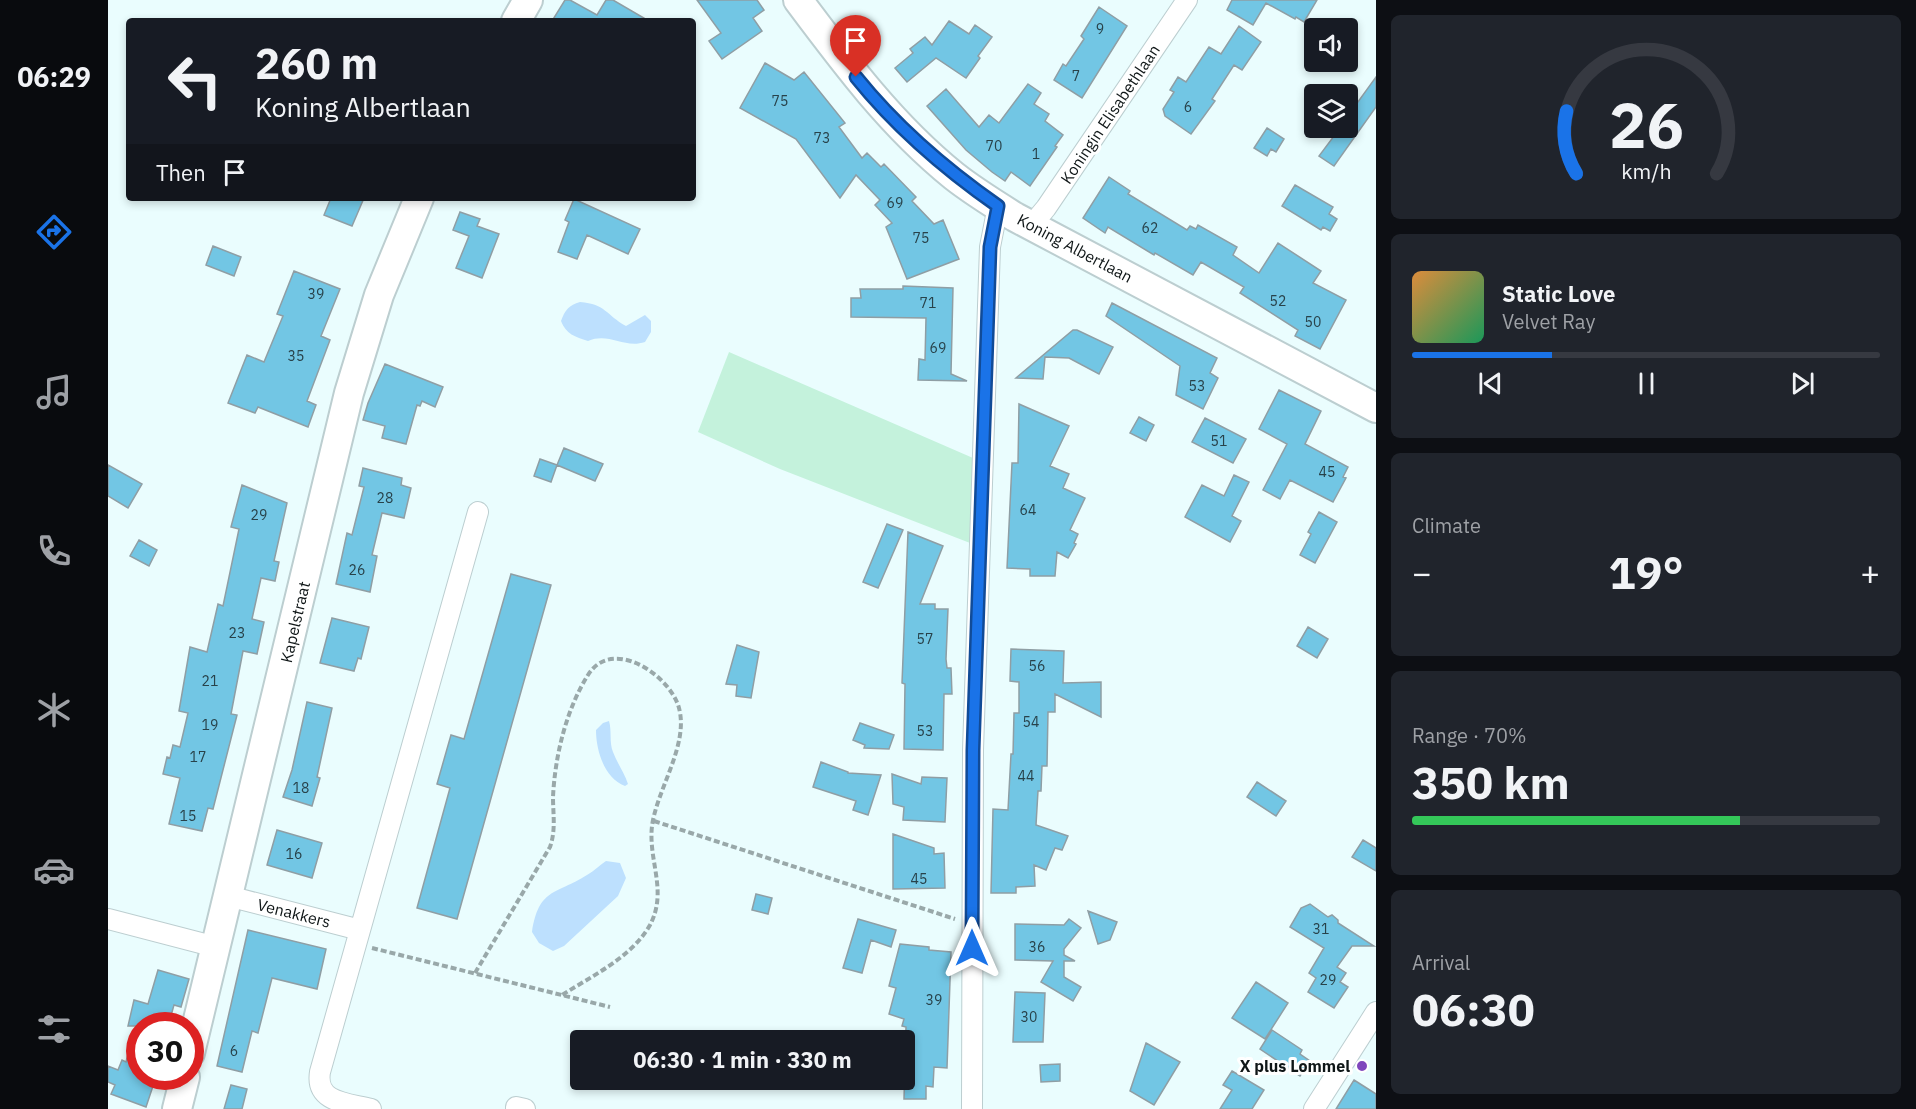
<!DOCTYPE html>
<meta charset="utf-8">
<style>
:root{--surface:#171b24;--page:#20242c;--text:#f1f3f6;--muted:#9ea1a6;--line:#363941;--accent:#1a73e8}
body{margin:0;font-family:"IBM Plex Sans",sans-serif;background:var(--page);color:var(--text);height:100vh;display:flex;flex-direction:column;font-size:22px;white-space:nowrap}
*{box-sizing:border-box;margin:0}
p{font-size:20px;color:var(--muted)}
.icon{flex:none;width:33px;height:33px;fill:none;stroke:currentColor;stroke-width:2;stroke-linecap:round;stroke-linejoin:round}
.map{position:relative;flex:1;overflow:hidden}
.drawer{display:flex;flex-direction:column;gap:15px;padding:15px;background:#0d0f14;width:540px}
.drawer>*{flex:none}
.top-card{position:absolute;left:18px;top:18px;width:570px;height:183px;border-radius:6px;box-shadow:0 3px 9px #0003;background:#171b24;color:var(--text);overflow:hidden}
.fabs{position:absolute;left:1196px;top:18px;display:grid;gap:12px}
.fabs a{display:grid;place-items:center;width:54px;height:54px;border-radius:6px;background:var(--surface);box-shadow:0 3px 9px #0003;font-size:30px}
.speed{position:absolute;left:18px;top:1012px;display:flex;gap:12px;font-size:30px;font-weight:700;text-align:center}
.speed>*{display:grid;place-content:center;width:78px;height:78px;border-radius:50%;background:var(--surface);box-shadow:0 3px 9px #0003;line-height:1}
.speed .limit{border:9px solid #d22;background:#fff;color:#111}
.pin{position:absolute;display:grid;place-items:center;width:51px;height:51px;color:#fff;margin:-62px -26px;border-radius:50% 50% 50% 0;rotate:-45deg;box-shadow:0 0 6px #0007}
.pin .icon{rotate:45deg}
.me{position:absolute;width:66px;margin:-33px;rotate:0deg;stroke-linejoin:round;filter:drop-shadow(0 0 4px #0008)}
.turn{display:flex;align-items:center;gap:21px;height:126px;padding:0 30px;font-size:27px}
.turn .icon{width:78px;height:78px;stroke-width:2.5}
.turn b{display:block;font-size:42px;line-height:51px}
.then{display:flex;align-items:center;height:57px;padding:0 30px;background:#0003;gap:12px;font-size:22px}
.big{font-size:45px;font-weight:700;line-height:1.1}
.drawer .card{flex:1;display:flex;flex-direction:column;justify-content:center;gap:9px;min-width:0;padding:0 21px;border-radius:9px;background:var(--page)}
.drawer .dial{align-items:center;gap:0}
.dial svg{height:156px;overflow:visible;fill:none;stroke:var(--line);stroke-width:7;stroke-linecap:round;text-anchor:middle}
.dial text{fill:var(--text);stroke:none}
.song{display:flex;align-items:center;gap:18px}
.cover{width:72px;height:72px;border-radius:9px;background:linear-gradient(135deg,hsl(30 70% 55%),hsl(150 70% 35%))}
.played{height:6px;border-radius:3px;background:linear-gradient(90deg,var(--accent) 30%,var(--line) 30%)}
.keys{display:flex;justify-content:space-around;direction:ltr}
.heat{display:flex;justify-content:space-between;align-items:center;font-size:33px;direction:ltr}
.charge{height:9px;border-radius:4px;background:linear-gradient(90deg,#34c759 70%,var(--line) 0)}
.trip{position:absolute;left:462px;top:1030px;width:345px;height:60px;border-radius:6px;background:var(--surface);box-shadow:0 3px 9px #0003;font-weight:700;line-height:60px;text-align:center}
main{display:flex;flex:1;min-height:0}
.dock{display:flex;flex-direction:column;width:108px;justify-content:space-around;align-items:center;background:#090b0e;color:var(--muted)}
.dock .icon{width:42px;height:42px}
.dock .current{color:var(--accent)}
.dock b{font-size:27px;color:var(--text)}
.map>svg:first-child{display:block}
.green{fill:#c4f2dc}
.water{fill:#bde0fe}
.building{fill:#72c6e4;stroke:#8f9ea4;stroke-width:1.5}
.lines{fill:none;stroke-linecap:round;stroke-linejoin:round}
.minor-casing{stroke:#bcced0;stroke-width:22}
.secondary-casing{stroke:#bcced0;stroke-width:32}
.path{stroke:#99a8a9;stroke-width:4;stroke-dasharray:6 3;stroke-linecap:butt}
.minor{stroke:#fff;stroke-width:20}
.secondary{stroke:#fff;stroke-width:28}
.route-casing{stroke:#114b97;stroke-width:15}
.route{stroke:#1a73e8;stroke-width:10}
.poi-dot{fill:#7f47bd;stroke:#fff;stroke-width:2}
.labels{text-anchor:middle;stroke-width:6;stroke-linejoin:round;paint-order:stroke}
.number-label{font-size:14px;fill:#28424a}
.street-label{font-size:16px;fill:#0f1617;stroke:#fff}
.poi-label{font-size:16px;font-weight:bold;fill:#0f1617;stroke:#fff;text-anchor:end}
</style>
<main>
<nav class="dock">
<b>06:29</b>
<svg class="icon current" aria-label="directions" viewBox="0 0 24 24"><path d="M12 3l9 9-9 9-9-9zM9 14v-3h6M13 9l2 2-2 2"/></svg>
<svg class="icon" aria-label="music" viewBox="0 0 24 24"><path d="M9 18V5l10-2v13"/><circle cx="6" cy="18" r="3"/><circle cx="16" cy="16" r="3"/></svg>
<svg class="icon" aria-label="phone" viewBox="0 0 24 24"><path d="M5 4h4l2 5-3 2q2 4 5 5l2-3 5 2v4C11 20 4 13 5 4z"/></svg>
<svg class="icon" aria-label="climate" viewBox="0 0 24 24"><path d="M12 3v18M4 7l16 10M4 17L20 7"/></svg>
<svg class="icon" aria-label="car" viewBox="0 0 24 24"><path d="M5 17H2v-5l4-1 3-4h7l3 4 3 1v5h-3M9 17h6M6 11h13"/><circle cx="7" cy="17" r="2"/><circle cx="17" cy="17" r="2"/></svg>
<svg class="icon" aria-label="filters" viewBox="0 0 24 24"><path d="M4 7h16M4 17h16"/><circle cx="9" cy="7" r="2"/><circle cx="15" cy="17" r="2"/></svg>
</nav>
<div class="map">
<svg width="1268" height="1109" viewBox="0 0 1268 1109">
<rect width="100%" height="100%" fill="#eafdfe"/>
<path class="green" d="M 621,352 L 865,458 L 862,543 L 672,469 L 590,432 Z"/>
<path class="water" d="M 472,302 C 498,304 498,315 518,326 L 537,315 L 543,321 L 543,332 L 537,342 C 516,349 501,332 480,341 C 467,337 458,334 453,321 C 457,310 461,305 472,302 Z
M 501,721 C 504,731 501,742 505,752 C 509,763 516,772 520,784 L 517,786 C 496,778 488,750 488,730 L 495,723 Z
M 498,861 L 512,863 L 518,878 L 510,896 L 456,946 L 445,951 L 431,943 L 424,932 C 431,888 447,895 479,875 C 486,871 492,865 498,861 Z"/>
<path class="building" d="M 457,0 L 462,0 L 489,15 L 498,0 L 505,0 L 541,21 L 444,21 Z
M 589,0 L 649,0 L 656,10 L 645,18 L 654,31 L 614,59 L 601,41 L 613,33 Z
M 1124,0 L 1209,0 L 1196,22 L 1188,17 L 1187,19 L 1158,3 L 1145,25 L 1119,10 Z
M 991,7 L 1019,26 L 974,98 L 946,80 L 955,64 L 958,66 L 976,39 L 973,36 Z
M 841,21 L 861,34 L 867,25 L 884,37 L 870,56 L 872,58 L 858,78 L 828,58 L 799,82 L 787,68 L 805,53 L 802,49 L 817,37 L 824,45 Z
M 1131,26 L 1153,42 L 1134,70 L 1126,65 L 1104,99 L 1107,101 L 1083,134 L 1057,116 L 1055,109 L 1066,92 L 1062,90 L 1070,77 L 1078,82 L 1101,47 L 1113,54 Z
M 657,63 L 686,80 L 696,72 L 737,123 L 731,127 L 754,158 L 759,153 L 773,167 L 776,164 L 808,197 L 804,201 L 826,224 L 835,220 L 851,259 L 799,279 L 778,227 L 784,223 L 767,205 L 772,200 L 748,175 L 732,198 L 688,139 L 632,108 Z
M 1268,77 L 1268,107 L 1226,166 L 1211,156 L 1232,128 L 1239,128 L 1239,117 Z
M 920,84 L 933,93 L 926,104 L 941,114 L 937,121 L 955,135 L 947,146 L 949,147 L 922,186 L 903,172 L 897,181 L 884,172 L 858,150 L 819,106 L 838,89 L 871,127 L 881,115 L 891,123 Z
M 1159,128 L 1176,139 L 1168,152 L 1163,149 L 1159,156 L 1146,148 Z
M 1001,177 L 1022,191 L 1020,194 L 1079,230 L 1082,226 L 1088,229 L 1090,225 L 1129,247 L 1125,255 L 1151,273 L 1170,243 L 1213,271 L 1205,283 L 1238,300 L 1212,349 L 1187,336 L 1190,330 L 1132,293 L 1136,287 L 1093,262 L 1085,275 L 1047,253 L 1046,255 L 1000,227 L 997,233 L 975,218 Z
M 1187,185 L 1225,207 L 1221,214 L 1229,219 L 1222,231 L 1215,227 L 1213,230 L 1174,206 Z
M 223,198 L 256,198 L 244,226 L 216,215 Z
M 466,199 L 532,229 L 520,254 L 479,235 L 469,259 L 450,252 L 461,222 L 457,220 Z
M 352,212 L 372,219 L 369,226 L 391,234 L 374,278 L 348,268 L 361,236 L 345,230 Z
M 105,246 L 133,257 L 126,276 L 98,265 Z
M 186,271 L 232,289 L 213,336 L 222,340 L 199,401 L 208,405 L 200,427 L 150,407 L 147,413 L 120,403 L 139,355 L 156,362 L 175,316 L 169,314 Z
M 795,286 L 845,288 L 843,374 L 859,381 L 810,380 L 811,359 L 817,360 L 818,318 L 743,317 L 743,298 L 753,298 L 752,289 L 795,289 Z
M 1004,303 L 1109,358 L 1102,373 L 1110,378 L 1095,409 L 1068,395 L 1072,366 L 998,316 Z
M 965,330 L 969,330 L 1005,347 L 991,374 L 961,358 L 937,357 L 935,379 L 908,378 Z
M 277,364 L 335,387 L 327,407 L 314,401 L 312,406 L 309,405 L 298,444 L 274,438 L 277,426 L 255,420 L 260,403 Z
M 1171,390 L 1213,411 L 1197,444 L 1240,467 L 1235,477 L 1238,478 L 1225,502 L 1182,480 L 1172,499 L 1155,490 L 1179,444 L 1151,429 Z
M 911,404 L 961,426 L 942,466 L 961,474 L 955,488 L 977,498 L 962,530 L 970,534 L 966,543 L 968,544 L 960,558 L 949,552 L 947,576 L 922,576 L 922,569 L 899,568 L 904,463 L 910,463 Z
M 1031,417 L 1046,425 L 1038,441 L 1022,433 Z
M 1097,418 L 1138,439 L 1125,463 L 1084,442 Z
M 456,448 L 495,464 L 487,481 L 449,465 Z
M 432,459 L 449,465 L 443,482 L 426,476 Z
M 0,465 L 34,484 L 20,508 L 0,496 Z
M 255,468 L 294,478 L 293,485 L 303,488 L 296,518 L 274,513 L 264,555 L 269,556 L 262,592 L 228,584 L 239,533 L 244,535 L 256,487 L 251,486 Z
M 1126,475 L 1141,482 L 1124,516 L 1133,521 L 1122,542 L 1077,517 L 1094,485 L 1116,496 Z
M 134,485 L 179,503 L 166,561 L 171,562 L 167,581 L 153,578 L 144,619 L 156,622 L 149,654 L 135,651 L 123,714 L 129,715 L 105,809 L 100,808 L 94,831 L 61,824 L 72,778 L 55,774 L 59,757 L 62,758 L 65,745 L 72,747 L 80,713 L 71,711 L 82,647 L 99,652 L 110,604 L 115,606 L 131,529 L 123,527 Z
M 1211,512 L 1229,522 L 1207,563 L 1192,555 L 1203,534 L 1200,532 Z
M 779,524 L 795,530 L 770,588 L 755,582 Z
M 800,532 L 835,546 L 812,604 L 827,604 L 827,609 L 840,609 L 838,659 L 839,668 L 843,668 L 844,694 L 836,694 L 835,750 L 796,749 L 797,684 L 794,683 Z
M 31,540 L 49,550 L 41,566 L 22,556 Z
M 403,574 L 443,585 L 349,919 L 309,908 L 342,788 L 329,784 L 343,735 L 356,739 Z
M 224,618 L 261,627 L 253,659 L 250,658 L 246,671 L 212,663 Z
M 1200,627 L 1220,639 L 1209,658 L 1189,646 Z
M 629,645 L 651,652 L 643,698 L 628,696 L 629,685 L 618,684 Z
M 903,649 L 956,651 L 955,683 L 993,682 L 993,717 L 947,694 L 947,712 L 940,712 L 939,766 L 934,766 L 933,791 L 930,791 L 928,825 L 960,836 L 954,850 L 947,848 L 938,870 L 926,865 L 927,886 L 908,887 L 908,893 L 883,893 L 885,809 L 900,810 L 903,754 L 905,754 L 906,713 L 911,713 L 911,682 L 902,681 Z
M 199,702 L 224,708 L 209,777 L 212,778 L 204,806 L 175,797 L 184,770 Z
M 752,723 L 786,735 L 781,749 L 756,748 L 757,745 L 745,740 Z
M 713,762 L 740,772 L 740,773 L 773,775 L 760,815 L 745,810 L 748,801 L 705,787 Z
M 784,774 L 813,784 L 814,777 L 839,778 L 837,822 L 795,820 L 796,807 L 785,804 Z
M 1149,782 L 1178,801 L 1168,816 L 1139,797 Z
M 169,830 L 214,843 L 204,878 L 159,865 Z
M 785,834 L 826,848 L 826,854 L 836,853 L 837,888 L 785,889 Z
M 1255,840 L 1268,848 L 1268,871 L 1244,857 Z
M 648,894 L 664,898 L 660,914 L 644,910 Z
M 1202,904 L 1220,917 L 1224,915 L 1230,920 L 1230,923 L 1266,946 L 1244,946 L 1229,967 L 1238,973 L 1232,982 L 1240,987 L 1226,1008 L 1200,992 L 1208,978 L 1201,973 L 1216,948 L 1182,927 L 1193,908 Z
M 980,911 L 1009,922 L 1002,940 L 990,944 Z
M 750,919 L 788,930 L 783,947 L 763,940 L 754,973 L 735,968 Z
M 961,919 L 973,928 L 956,949 L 956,955 L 967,961 L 956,961 L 956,977 L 973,987 L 965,1001 L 933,982 L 945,961 L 907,960 L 907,924 L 956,925 Z
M 140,930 L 218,949 L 209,989 L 164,978 L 150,1033 L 144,1031 L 134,1072 L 109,1066 Z
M 792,944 L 821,947 L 821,950 L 843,952 L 839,1068 L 826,1067 L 825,1087 L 818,1086 L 818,1099 L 796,1099 L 798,1027 L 794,1026 L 796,1019 L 781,1014 L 788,988 L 781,986 Z
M 50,970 L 81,979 L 73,1007 L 66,1005 L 60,1026 L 20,1026 L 26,1000 L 40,1004 Z
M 1148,982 L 1180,1003 L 1157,1039 L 1124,1018 Z
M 907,992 L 937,993 L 935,1042 L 905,1042 Z
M 1164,1030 L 1194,1050 L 1192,1054 L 1202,1061 L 1192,1076 L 1152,1049 Z
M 26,1031 L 32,1032 L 32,1077 L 48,1077 L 38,1107 L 3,1094 L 7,1085 L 0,1082 L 0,1066 L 10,1070 L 14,1060 L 18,1062 Z
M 1038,1043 L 1072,1062 L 1046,1105 L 1022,1091 Z
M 952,1064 L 952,1081 L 933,1082 L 932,1065 Z
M 1124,1071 L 1156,1090 L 1144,1109 L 1112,1109 L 1124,1090 L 1115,1085 Z
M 1246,1080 L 1268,1094 L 1268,1109 L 1228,1109 Z
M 123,1085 L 139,1089 L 134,1109 L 116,1109 Z"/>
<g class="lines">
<g class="minor-casing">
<path id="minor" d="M 923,226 L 938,208 L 1079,0
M 120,896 L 252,930
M 0,919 L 108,947
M 263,1109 C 240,1103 207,1103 212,1072 L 370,512
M 408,1109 L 408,1107 L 417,1109
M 864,1109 L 865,750 L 882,247 L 890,206
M 1206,1109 L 1268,1012"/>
</g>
<g class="secondary-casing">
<path id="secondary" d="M 690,0 C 737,63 784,126 846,176 C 865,191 886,204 907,217 L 1268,408
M 408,21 L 420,0
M 82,1053 L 241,393 L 271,295 L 311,198
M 69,1109 L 77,1077"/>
</g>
<path class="path" d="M 546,821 L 847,919
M 264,948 L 502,1007
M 367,973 L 442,847 C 448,830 445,814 445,797 C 447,756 458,710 480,675 C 504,636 562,675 571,708 C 581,745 549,789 544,826 C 540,861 560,891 542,925 C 524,957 484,976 454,995"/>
<use href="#minor" class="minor"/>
<use href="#secondary" class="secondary"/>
</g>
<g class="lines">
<g class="route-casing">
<path id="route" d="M 748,77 C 789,128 837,169 890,206 L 882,247 L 865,750 L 864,948"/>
</g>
<use href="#route" class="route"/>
</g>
<circle class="poi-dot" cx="1254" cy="1066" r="6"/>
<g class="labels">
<g class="number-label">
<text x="992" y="34">9</text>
<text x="968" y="81">7</text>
<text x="672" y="106">75</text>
<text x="1080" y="112">6</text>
<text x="714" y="143">73</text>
<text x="886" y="151">70</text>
<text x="928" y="159">1</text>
<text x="787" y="208">69</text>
<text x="1042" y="233">62</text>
<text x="813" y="243">75</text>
<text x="208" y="299">39</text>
<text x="1170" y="306">52</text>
<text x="820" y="308">71</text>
<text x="1205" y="327">50</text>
<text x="830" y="353">69</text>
<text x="188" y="361">35</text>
<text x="1089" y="391">53</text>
<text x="1111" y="446">51</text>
<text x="1219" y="477">45</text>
<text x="277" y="503">28</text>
<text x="920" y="515">64</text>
<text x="151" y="520">29</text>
<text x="249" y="575">26</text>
<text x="129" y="638">23</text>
<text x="817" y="644">57</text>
<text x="929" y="671">56</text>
<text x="102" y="686">21</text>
<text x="923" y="727">54</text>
<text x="102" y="730">19</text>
<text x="817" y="736">53</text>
<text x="90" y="762">17</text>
<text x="918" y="781">44</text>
<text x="193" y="793">18</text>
<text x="80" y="821">15</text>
<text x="186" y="859">16</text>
<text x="811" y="884">45</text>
<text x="1213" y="934">31</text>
<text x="929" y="952">36</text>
<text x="1220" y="985">29</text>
<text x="826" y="1005">39</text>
<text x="921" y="1022">30</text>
<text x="126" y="1056">6</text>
</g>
<g class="street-label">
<text transform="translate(1002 114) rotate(-56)" y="6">Koningin Elisabethlaan</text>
<text transform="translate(967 248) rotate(28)" y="6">Koning Albertlaan</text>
<text transform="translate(187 622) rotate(-77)" y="6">Kapelstraat</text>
<text transform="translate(186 913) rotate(14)" y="6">Venakkers</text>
</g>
<g class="poi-label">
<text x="1242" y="1072">X plus Lommel</text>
</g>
</g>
</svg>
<div class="fabs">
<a><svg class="icon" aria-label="sound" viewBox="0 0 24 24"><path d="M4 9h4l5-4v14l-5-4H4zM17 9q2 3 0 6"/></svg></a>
<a><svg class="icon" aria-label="layers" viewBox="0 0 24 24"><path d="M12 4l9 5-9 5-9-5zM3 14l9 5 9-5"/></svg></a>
</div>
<div class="speed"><div class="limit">30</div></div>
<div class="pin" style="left:748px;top:77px;background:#d93025"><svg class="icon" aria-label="arrive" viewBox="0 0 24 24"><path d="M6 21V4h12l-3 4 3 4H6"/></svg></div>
<svg class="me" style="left:864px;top:948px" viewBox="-20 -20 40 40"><path d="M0-17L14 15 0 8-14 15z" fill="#1a73e8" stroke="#fff" stroke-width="4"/></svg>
<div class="trip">06:30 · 1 min · 330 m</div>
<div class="top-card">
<div class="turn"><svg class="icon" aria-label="left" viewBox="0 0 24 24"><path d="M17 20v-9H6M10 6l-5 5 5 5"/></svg><div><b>260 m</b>Koning Albertlaan</div></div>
<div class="then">Then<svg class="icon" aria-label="arrive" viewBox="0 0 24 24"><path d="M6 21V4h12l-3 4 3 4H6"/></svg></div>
</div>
</div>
<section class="drawer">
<div class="card dial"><svg viewBox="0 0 100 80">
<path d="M14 69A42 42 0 1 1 86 69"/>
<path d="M14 69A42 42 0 0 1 9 37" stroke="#1a73e8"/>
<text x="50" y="56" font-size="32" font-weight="700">26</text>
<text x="50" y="72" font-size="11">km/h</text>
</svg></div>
<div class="card">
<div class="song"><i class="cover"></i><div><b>Static Love</b><p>Velvet Ray</p></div></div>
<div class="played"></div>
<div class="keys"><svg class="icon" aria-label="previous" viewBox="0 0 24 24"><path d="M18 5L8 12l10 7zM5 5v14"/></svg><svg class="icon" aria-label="pause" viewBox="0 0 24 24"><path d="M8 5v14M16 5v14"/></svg><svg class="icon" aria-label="next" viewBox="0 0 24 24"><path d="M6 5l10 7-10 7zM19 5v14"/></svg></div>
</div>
<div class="card"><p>Climate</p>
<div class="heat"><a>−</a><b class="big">19°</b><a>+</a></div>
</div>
<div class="card"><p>Range · 70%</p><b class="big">350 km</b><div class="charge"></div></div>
<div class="card"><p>Arrival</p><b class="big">06:30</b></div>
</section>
</main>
